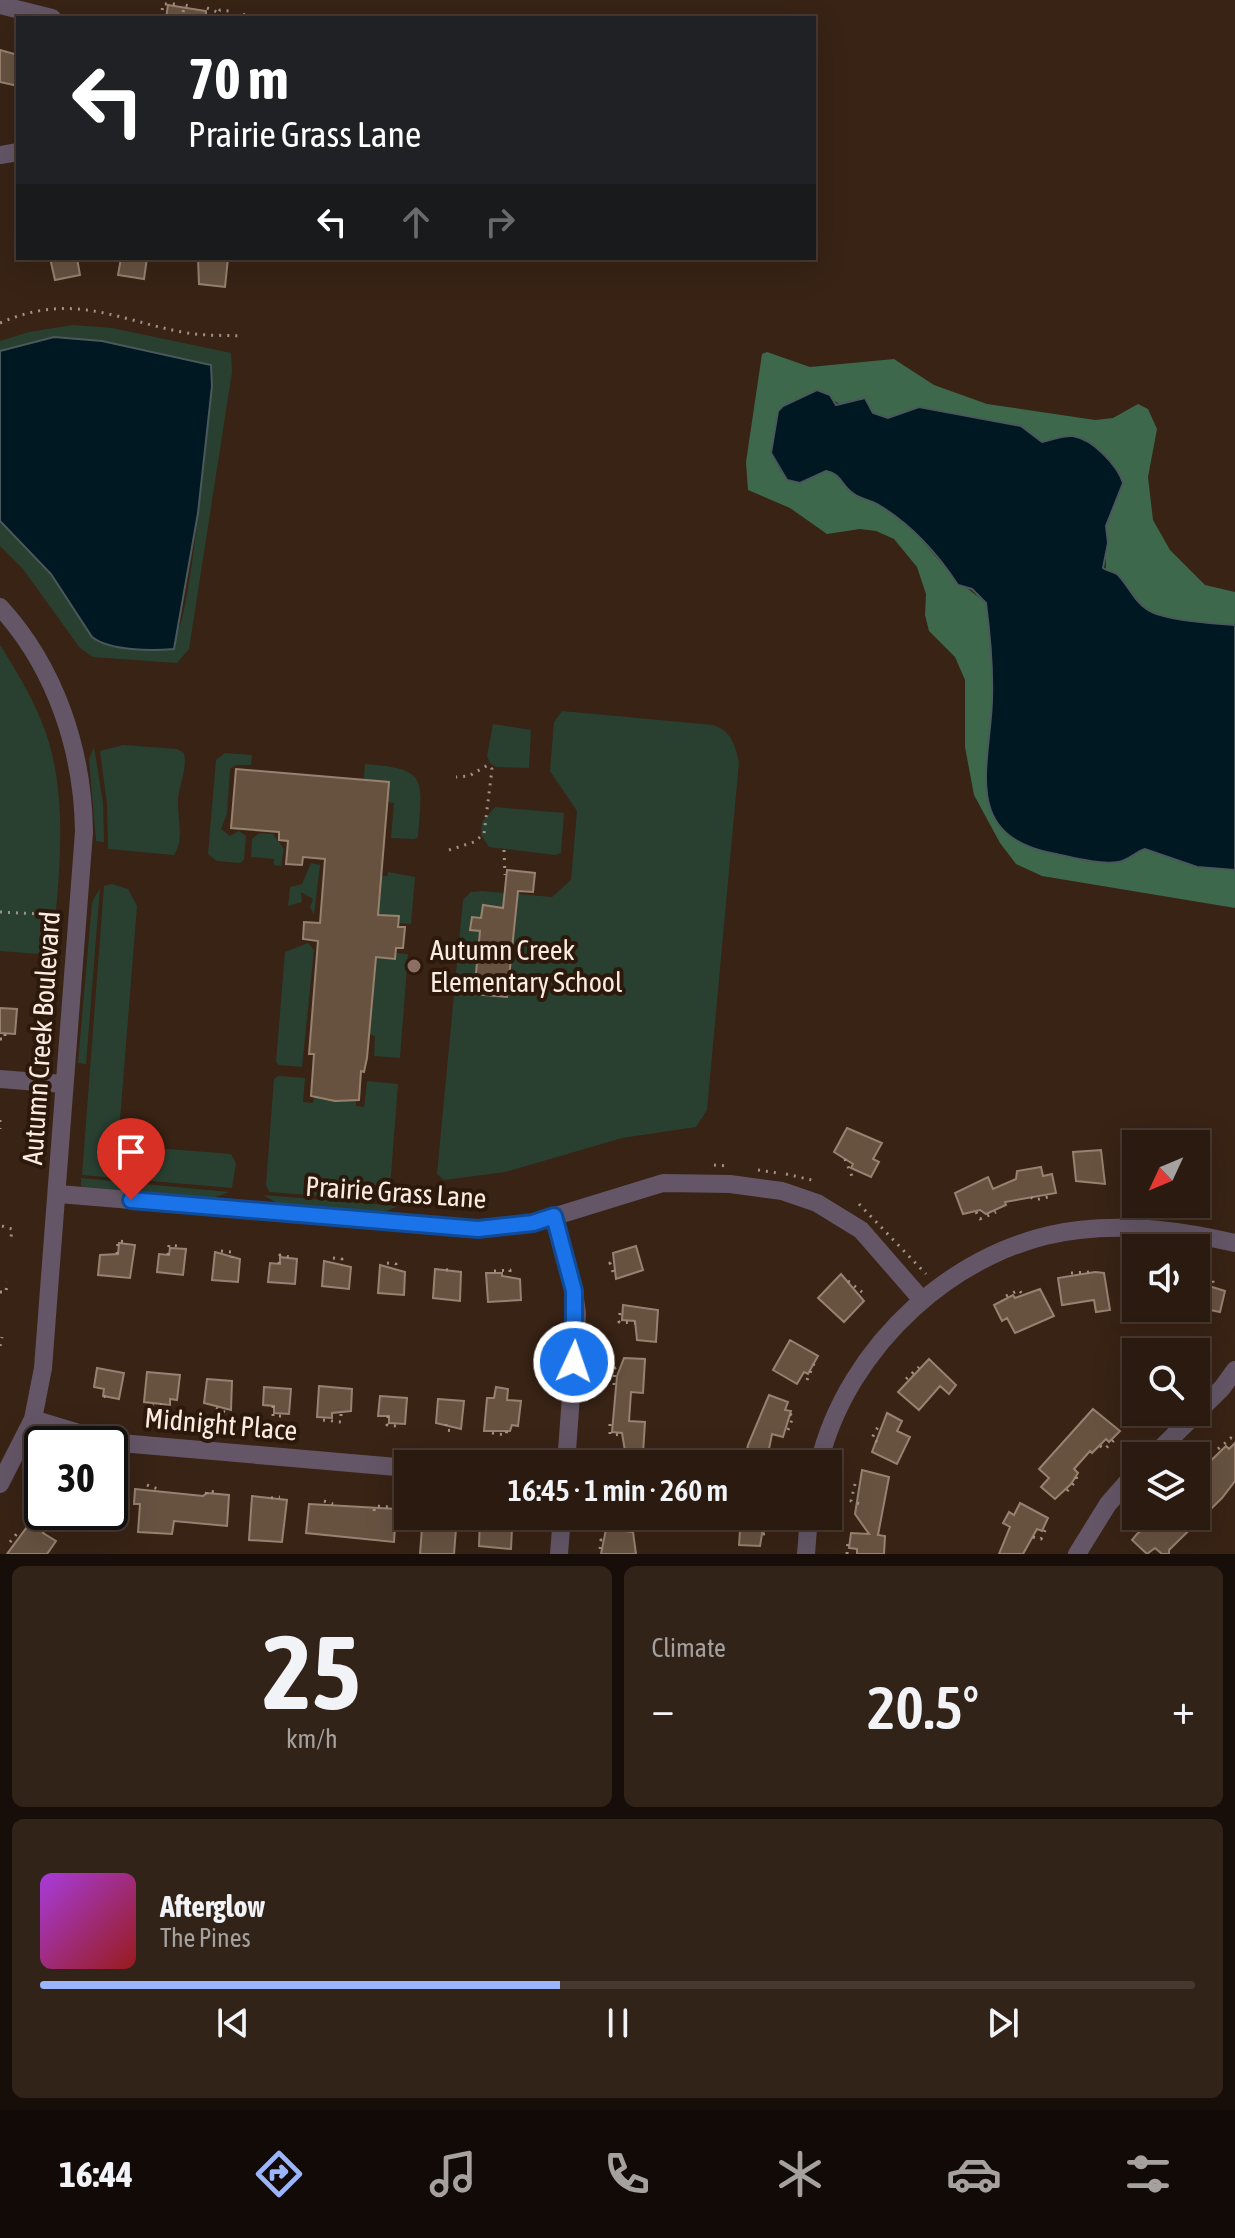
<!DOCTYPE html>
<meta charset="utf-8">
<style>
:root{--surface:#2a1a10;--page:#322319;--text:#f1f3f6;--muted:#a5a19f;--line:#463830;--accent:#9bb5fd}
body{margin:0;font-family:"Asap Condensed",sans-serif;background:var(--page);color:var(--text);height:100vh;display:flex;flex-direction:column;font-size:30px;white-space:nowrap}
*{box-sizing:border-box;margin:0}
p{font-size:26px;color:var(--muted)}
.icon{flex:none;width:44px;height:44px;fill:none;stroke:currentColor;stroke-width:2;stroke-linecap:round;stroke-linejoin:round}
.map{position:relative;height:1554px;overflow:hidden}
.drawer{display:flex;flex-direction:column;gap:12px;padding:12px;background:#170e09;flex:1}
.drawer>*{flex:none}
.banner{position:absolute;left:16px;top:16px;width:800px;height:244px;border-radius:0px;box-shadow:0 8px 32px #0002,0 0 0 2px var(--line);background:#202124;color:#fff;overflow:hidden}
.needle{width:52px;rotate:226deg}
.controls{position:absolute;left:1122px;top:1130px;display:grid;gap:16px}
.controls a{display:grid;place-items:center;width:88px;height:88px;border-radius:0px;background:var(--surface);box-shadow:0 8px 32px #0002,0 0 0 2px var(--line);font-size:40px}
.speed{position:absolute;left:24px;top:1426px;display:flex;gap:16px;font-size:40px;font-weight:700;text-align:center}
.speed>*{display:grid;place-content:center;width:104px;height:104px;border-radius:50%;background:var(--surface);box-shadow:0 8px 32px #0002,0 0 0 2px var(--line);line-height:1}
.speed .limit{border:4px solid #111;border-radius:12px;background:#fff;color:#111}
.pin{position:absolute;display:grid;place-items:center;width:68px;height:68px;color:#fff;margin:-82px -34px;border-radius:50% 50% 50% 0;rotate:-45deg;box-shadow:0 0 8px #0007}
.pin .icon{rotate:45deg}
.me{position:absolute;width:88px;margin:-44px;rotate:3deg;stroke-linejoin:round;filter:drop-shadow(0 0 6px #0008)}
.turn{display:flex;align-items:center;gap:28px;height:168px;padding:0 40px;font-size:36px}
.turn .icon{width:104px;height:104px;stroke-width:2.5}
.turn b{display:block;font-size:56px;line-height:68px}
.lanes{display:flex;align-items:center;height:76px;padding:0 40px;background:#0003;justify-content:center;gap:40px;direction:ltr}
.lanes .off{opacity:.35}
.big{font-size:60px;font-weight:600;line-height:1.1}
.drawer .card{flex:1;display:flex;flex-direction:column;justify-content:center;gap:12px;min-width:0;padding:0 28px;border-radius:12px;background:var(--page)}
.drawer .dial{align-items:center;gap:0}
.dial b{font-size:104px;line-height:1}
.song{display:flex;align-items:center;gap:24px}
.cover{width:96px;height:96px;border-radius:12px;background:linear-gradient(135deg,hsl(280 70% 55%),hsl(0 70% 35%))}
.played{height:8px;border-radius:4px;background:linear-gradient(90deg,var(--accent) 45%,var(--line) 45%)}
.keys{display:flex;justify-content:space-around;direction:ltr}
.heat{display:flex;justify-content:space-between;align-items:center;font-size:44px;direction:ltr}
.drawer .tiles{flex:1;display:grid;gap:12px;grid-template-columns:1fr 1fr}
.card:last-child{grid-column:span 2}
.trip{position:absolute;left:394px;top:1450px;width:448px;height:80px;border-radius:0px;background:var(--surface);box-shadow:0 8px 32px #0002,0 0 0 2px var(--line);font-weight:600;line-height:80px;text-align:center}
.tabs{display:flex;height:128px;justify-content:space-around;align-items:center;background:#110a06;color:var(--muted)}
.tabs .icon{width:56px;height:56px}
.tabs .current{color:var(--accent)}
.tabs b{font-size:36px;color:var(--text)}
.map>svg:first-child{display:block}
.green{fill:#294031}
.forest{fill:#3d684b}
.water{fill:#001821;stroke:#4b585b;stroke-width:2}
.building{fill:#675240;stroke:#98816e;stroke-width:2}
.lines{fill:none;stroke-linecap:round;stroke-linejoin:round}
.path{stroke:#a29186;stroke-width:3;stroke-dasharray:2 6;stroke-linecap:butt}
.street{stroke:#645666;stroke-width:18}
.route-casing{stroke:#114b97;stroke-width:20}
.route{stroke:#1a73e8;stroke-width:14}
.education-dot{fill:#8d6e63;stroke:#2d190c;stroke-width:3}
.labels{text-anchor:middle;stroke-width:8;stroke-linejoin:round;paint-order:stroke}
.poi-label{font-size:28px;fill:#faece3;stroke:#2d190c;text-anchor:start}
.street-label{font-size:28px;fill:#faece3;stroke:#2d190c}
</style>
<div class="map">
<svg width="1235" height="1554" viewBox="0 0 1235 1554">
<rect width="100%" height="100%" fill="#382315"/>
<path class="green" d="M 73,325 L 112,328 L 231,353 L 232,372 L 189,649 L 177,663 L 93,657 L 80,648 L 23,569 L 0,546 L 0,521 L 51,574 L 92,637 L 100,643 L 155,651 C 162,644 172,638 178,630 C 190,614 213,394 211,365 L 78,338 L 54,337 L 0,351 L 0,341 L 29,332 Z
M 0,645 C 19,675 37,705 48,739 C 69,809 58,884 52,955 L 0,951 Z
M 562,711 L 713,725 C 731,731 735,744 739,762 L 707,1110 L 696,1127 L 622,1138 L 505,1172 L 444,1180 L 437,1174 L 463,900 L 471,892 L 482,891 L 552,897 L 571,880 L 577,811 L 550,771 L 554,722 Z
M 493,724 L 531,730 L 529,768 L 496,767 L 490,763 L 487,756 Z
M 123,745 L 177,749 L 184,753 C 188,771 177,787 178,804 C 178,821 184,840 174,855 L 108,849 L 107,804 L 100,751 Z
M 94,747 L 103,803 L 104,842 L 96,841 L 89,759 Z
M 225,753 L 252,755 L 251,765 L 236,765 L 230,769 L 227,814 L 221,829 L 230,836 L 239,831 L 246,836 L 244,860 L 240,863 L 217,861 L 208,854 L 216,760 Z
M 365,764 C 429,769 422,778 418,837 L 414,839 L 391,838 L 394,803 L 387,802 L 389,782 L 364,779 Z
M 495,807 L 564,813 L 561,853 L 555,855 L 489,847 L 481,835 L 482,822 Z
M 259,833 L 273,834 L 284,849 L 281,866 L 274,865 L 274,859 L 251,857 L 252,839 Z
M 311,863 L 320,865 L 314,915 L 310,907 L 313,899 L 301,892 L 302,902 L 288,906 L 290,887 L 302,884 Z
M 388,872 L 415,877 L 411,924 L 398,923 L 398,916 L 378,915 L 381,876 L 388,876 Z
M 112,884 L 128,889 L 137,906 L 118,1145 L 231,1154 L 236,1163 L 232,1188 L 82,1175 L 104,886 Z
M 100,888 L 86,1064 L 78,1063 L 92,902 Z
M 308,943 L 314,950 L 302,1067 L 279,1065 L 276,1062 L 285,952 Z
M 396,953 L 408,954 L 400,1058 L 374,1056 L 375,1036 L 369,1034 L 376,957 L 395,959 Z
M 278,1076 L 305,1078 L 303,1102 L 313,1103 L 314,1097 L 356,1100 L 356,1106 L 364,1107 L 367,1081 L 398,1084 L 389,1201 L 269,1192 L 266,1185 L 274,1079 Z
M 81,1178 L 229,1192 L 213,1198 L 85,1187 L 81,1186 Z
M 263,1195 L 398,1206 L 384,1212 L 279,1204 Z"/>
<path class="forest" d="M 767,352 L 810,367 L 894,359 L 934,385 L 987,404 L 1095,420 L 1113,418 L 1138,404 L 1148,409 L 1157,429 L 1148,477 L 1153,520 L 1170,550 L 1205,585 L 1235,592 L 1235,625 C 1215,624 1162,620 1147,609 C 1130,598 1125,576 1106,571 L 1106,526 L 1113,505 L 1056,438 L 1042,442 L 919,407 L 888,418 L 873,413 L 859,401 L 843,406 L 831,399 L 783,406 L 771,453 L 781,472 L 819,475 L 826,471 L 839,475 L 858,496 L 879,505 L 912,529 L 954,578 L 986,603 C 989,634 993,669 992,700 C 990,765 962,836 1051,853 C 1070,857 1098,866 1117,862 C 1128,860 1135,852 1145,849 L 1197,867 L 1235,870 L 1235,908 L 1042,876 L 1016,864 L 1000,843 L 974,795 L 965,747 L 965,680 L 955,657 L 929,631 L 925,615 L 926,594 L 917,567 L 894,539 L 876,531 L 860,529 L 827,534 L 790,508 L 748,490 L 746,462 L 762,354 Z"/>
<path class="water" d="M 54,337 L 102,341 L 211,365 L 212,386 L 198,513 L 174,649 C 152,651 110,651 92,637 L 51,574 L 0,521 L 0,351 Z
M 817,390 L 830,395 L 836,405 L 865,398 L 873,413 L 888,418 L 919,407 L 1021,426 L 1042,442 C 1053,440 1062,435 1073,436 C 1093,439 1118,466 1123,483 L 1106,526 L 1108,543 L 1103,568 C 1108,572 1115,571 1119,576 C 1130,588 1134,601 1148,610 C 1163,620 1215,624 1235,625 L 1235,870 L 1197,867 L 1145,849 C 1135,852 1128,861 1118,862 C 1098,865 1071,857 1051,853 C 961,835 990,765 992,700 C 993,669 990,634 986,603 L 972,589 L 958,585 C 937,553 911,524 877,504 C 870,500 861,499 854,494 C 841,486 842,474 826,471 L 800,483 L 787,480 L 771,453 L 778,411 L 783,406 Z"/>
<path class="building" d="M 168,5 L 206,11 L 206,18 L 166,18 Z
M 0,50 L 18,55 L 18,86 L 0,82 Z
M 50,258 L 77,258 L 80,275 L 55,280 Z
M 121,258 L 147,258 L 144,279 L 118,275 Z
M 198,258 L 228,258 L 225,287 L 199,284 Z
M 236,769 L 389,782 L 378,915 L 399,916 L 398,927 L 405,927 L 403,948 L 396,948 L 395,959 L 376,957 L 367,1058 L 364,1072 L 361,1071 L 359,1100 L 335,1101 L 311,1096 L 314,1054 L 309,1054 L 318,941 L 303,939 L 304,922 L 320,923 L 325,859 L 303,857 L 302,865 L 286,864 L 288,841 L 279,840 L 279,832 L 231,828 Z
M 507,870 L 535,873 L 533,892 L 518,891 L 507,997 L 474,994 L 480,931 L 470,930 L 472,917 L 481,918 L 483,905 L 503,908 Z
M 0,1008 L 17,1009 L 15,1034 L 0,1033 Z
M 847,1128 L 882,1143 L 873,1159 L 879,1162 L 871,1177 L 851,1168 L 853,1164 L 834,1152 Z
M 1101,1150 L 1105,1184 L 1076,1181 L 1073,1152 Z
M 1041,1167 L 1043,1176 L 1052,1174 L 1056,1193 L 1005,1202 L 1006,1205 L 986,1214 L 980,1210 L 963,1214 L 955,1193 L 988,1177 L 993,1189 L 1016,1179 L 1017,1171 Z
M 119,1243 L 135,1245 L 130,1278 L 98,1275 L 100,1255 L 118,1254 Z
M 636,1246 L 643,1270 L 616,1279 L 613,1253 Z
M 170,1248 L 186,1249 L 183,1275 L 157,1272 L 159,1254 L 169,1255 Z
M 215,1252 L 240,1259 L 238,1282 L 212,1280 Z
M 280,1257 L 297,1259 L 295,1284 L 268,1282 L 270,1263 L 280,1264 Z
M 324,1261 L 351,1267 L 349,1289 L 322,1286 Z
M 380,1265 L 405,1272 L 404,1295 L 378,1293 Z
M 435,1269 L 461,1272 L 460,1301 L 433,1298 Z
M 1095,1272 L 1104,1273 L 1110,1310 L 1096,1312 L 1094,1300 L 1062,1305 L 1058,1278 Z
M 486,1273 L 502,1273 L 502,1276 L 520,1279 L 521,1300 L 488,1302 Z
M 841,1274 L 864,1301 L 844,1322 L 818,1298 Z
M 1196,1282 L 1225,1291 L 1220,1312 L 1196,1307 Z
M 1040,1289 L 1054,1316 L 1015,1333 L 1007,1318 L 1002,1321 L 994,1305 L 1013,1295 L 1015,1298 Z
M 623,1305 L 658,1310 L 656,1342 L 637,1340 L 635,1321 L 622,1320 Z
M 790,1340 L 818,1356 L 808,1374 L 804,1372 L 797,1384 L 773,1370 Z
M 624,1358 L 645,1359 L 643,1393 L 631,1392 L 629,1421 L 645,1422 L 643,1453 L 625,1451 L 622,1433 L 612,1432 L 617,1376 Z
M 929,1359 L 956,1385 L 949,1394 L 940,1386 L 919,1410 L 898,1392 Z
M 97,1368 L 124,1373 L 119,1399 L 103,1396 L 104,1389 L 94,1387 Z
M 147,1372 L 180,1375 L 177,1400 L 170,1399 L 170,1405 L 144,1402 Z
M 207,1379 L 232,1381 L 231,1410 L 204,1403 Z
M 319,1386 L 352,1389 L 351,1411 L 332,1413 L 332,1418 L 317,1417 Z
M 264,1387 L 291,1389 L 289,1414 L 274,1413 L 274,1406 L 263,1405 Z
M 496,1387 L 508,1389 L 507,1400 L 521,1401 L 518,1426 L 512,1425 L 510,1431 L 484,1431 L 487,1398 L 494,1398 Z
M 769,1395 L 788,1402 L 785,1410 L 791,1411 L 783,1437 L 772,1434 L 766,1464 L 744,1464 L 748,1445 Z
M 380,1396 L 407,1398 L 405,1424 L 389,1423 L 389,1416 L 378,1416 Z
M 438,1399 L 464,1401 L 461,1429 L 436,1423 Z
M 1093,1409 L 1120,1431 L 1109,1442 L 1106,1439 L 1092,1453 L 1090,1451 L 1074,1469 L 1078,1473 L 1071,1484 L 1055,1499 L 1041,1487 L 1049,1478 L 1039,1469 Z
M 887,1413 L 902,1421 L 897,1431 L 910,1437 L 897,1464 L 872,1452 Z
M 1235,1443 L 1235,1481 L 1222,1498 L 1169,1550 L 1169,1554 L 1162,1554 L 1155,1548 L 1147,1554 L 1132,1540 L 1137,1534 L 1158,1516 L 1196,1516 L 1196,1475 L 1226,1446 L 1229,1449 Z
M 862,1470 L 889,1477 L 878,1535 L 885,1536 L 884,1554 L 857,1554 L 857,1549 L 849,1548 L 851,1533 L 869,1534 L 855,1514 Z
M 135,1489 L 203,1496 L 207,1493 L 229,1495 L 227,1526 L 174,1521 L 172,1534 L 138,1532 L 140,1504 L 134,1504 Z
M 252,1496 L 287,1500 L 282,1542 L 249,1540 Z
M 1020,1503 L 1048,1518 L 1042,1531 L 1037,1529 L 1023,1554 L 999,1554 L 1010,1527 L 1003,1523 L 1009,1512 L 1014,1515 Z
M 309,1504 L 397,1509 L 403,1511 L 403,1516 L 457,1516 L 454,1554 L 420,1554 L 422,1528 L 395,1526 L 394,1542 L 306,1533 Z
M 38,1512 L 55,1512 L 43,1533 L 56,1541 L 47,1554 L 7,1554 Z
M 741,1516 L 765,1516 L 760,1546 L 739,1545 Z
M 480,1517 L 495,1518 L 495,1523 L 512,1528 L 511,1549 L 479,1546 Z
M 606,1529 L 633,1532 L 636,1554 L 601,1554 Z"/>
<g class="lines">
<path class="path" d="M 207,8 L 217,12
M 183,12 L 185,5 L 193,7
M 243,14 L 250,18
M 261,16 L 272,18
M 161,18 L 163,4 L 175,4
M 215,18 L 220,10 L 229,11
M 0,323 C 73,291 116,320 187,333 C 205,336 225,335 243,336
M 449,850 L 474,842 L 484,834 L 492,769 L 488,765 L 469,776 L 456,777
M 504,850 L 505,875
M 0,912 L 60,915
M 0,1039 L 5,1039 L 5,1033
M 0,1120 L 0,1129
M 845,1159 L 853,1179
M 714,1165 L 727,1166
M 758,1170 L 778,1173
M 786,1174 L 816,1181
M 1031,1197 L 1035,1200 L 1048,1197
M 859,1204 L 926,1274
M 976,1212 L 980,1219 L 996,1212
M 2,1226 L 12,1229 L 11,1238
M 221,1251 L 232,1252 L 232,1258
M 117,1254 L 118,1241 L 127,1242
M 168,1255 L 169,1245 L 178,1246
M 333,1258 L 342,1259 L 341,1266
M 387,1263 L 396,1264 L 396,1271
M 279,1264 L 280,1255 L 290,1257
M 446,1270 L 454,1269
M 494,1271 L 510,1270 L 510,1276
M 613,1272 L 610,1263 L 615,1262
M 1071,1273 L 1091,1272
M 1199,1276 L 1213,1279 L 1213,1286
M 848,1281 L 862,1292
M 0,1292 L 6,1292 L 7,1282
M 1006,1296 L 1019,1290 L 1023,1295
M 620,1313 L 619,1322 L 635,1323
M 0,1346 L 2,1337
M 906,1379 L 919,1367
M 807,1380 L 814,1364
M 614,1385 L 615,1368 L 619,1368
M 104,1396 L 111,1400
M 152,1406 L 166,1404
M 273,1406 L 273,1416 L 281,1416
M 216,1408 L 225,1412
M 388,1416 L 387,1425 L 396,1426
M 323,1420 L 341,1422 L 341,1414
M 446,1424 L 446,1430 L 454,1431
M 610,1424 L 610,1434 L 622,1435
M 788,1430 L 793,1417 L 790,1414
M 492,1433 L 506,1435 L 507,1430
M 877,1442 L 872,1438 L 879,1425
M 1100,1446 L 1105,1449 L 1115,1439
M 1218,1449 L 1231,1438 L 1235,1440
M 769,1462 L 777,1464
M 1196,1472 L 1198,1470
M 855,1484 L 851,1501 L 860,1504
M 147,1485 L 158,1489
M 1067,1491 L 1077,1480 L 1076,1475
M 206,1494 L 207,1491 L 218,1492
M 271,1498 L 280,1497
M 324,1501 L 333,1504
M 374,1511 L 375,1506 L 389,1507
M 497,1516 L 505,1517 L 504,1524
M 1154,1516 L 1156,1518
M 1138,1530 L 1151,1516
M 763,1534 L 769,1533 L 770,1516
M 1033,1537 L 1041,1539 L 1047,1526
M 10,1542 L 20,1530
M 600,1549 L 601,1540 L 604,1541
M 847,1554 L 848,1540"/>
<path class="street" d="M 0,5 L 52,18
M 0,155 L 18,152
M 0,607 C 56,668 83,751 84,832 L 43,1368 L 33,1419 L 0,1484
M 0,1079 L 63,1084
M 59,1194 L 478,1229 L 533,1223 L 663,1183 L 730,1184 L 782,1191 L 817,1203 L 861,1230 L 922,1300
M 554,1216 L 574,1291 L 577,1314 L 566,1464
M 33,1419 L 109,1442 L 408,1468
M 1153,1456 L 1222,1388 L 1235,1370
M 819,1464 C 846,1347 958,1243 1079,1230 C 1132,1224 1183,1231 1235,1243
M 559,1554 L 562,1516
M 806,1554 L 809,1516
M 1077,1554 L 1108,1504 L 1136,1472"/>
</g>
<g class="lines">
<g class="route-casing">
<path id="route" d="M 131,1200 L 478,1229 L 533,1223 L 554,1216 L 574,1291 L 574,1362"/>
</g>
<use href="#route" class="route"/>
</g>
<circle class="education-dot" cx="414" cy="966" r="8"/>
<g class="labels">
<g class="poi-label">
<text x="430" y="960">Autumn Creek<tspan x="430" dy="32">Elementary School</tspan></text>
</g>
<g class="street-label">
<text transform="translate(41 1038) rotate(-86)" y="10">Autumn Creek Boulevard</text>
<text transform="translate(396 1192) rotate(4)" y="10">Prairie Grass Lane</text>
<text transform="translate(221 1424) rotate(5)" y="10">Midnight Place</text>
</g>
</g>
</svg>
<div class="controls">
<a><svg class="needle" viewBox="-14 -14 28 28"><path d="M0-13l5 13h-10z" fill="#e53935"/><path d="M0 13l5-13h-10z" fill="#a5a19f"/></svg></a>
<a><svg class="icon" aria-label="sound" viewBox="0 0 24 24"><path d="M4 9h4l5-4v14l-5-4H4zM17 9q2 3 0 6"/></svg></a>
<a><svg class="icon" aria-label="search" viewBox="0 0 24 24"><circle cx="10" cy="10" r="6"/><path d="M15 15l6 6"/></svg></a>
<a><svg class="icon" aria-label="layers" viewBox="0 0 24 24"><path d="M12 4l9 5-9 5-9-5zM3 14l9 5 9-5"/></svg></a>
</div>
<div class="speed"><div class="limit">30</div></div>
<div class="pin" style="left:131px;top:1200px;background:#d93025"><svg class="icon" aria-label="arrive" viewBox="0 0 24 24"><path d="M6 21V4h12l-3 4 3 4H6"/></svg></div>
<svg class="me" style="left:574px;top:1362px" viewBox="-20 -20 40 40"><circle r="17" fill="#1a73e8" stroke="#fff" stroke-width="3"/><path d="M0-11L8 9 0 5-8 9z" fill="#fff"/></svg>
<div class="trip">16:45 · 1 min · 260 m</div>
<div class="banner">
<div class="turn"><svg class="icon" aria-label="left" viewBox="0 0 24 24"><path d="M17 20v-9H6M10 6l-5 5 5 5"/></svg><div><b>70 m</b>Prairie Grass Lane</div></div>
<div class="lanes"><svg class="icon" aria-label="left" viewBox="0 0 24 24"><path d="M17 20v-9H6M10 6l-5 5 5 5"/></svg><svg class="icon off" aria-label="ahead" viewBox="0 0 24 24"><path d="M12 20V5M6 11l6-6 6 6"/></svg><svg class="icon off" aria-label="right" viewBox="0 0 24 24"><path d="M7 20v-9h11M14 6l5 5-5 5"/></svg></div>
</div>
</div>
<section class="drawer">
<div class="tiles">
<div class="card dial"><b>25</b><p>km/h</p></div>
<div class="card"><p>Climate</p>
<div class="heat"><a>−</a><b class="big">20.5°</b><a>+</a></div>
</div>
<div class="card">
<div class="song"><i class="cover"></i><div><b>Afterglow</b><p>The Pines</p></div></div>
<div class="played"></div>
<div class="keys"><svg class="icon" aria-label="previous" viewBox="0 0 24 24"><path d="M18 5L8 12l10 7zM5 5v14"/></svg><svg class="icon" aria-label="pause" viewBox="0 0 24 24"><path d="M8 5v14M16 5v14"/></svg><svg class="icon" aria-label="next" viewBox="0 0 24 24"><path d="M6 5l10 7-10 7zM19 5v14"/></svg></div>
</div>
</div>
</section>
<nav class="tabs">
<b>16:44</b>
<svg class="icon current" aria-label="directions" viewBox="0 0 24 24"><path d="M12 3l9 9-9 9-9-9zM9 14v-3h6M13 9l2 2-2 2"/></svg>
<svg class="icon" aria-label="music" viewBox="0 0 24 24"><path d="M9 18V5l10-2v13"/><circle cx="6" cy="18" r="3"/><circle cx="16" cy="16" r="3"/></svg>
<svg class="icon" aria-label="phone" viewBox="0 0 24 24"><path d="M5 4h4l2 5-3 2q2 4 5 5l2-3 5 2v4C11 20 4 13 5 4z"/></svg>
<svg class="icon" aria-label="climate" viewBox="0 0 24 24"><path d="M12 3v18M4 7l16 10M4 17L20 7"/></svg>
<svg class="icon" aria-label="car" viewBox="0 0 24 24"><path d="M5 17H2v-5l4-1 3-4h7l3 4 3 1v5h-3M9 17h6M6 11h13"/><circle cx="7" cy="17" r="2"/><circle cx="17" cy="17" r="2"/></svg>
<svg class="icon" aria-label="filters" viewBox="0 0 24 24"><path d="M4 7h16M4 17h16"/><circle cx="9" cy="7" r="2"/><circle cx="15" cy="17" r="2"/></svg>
</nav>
